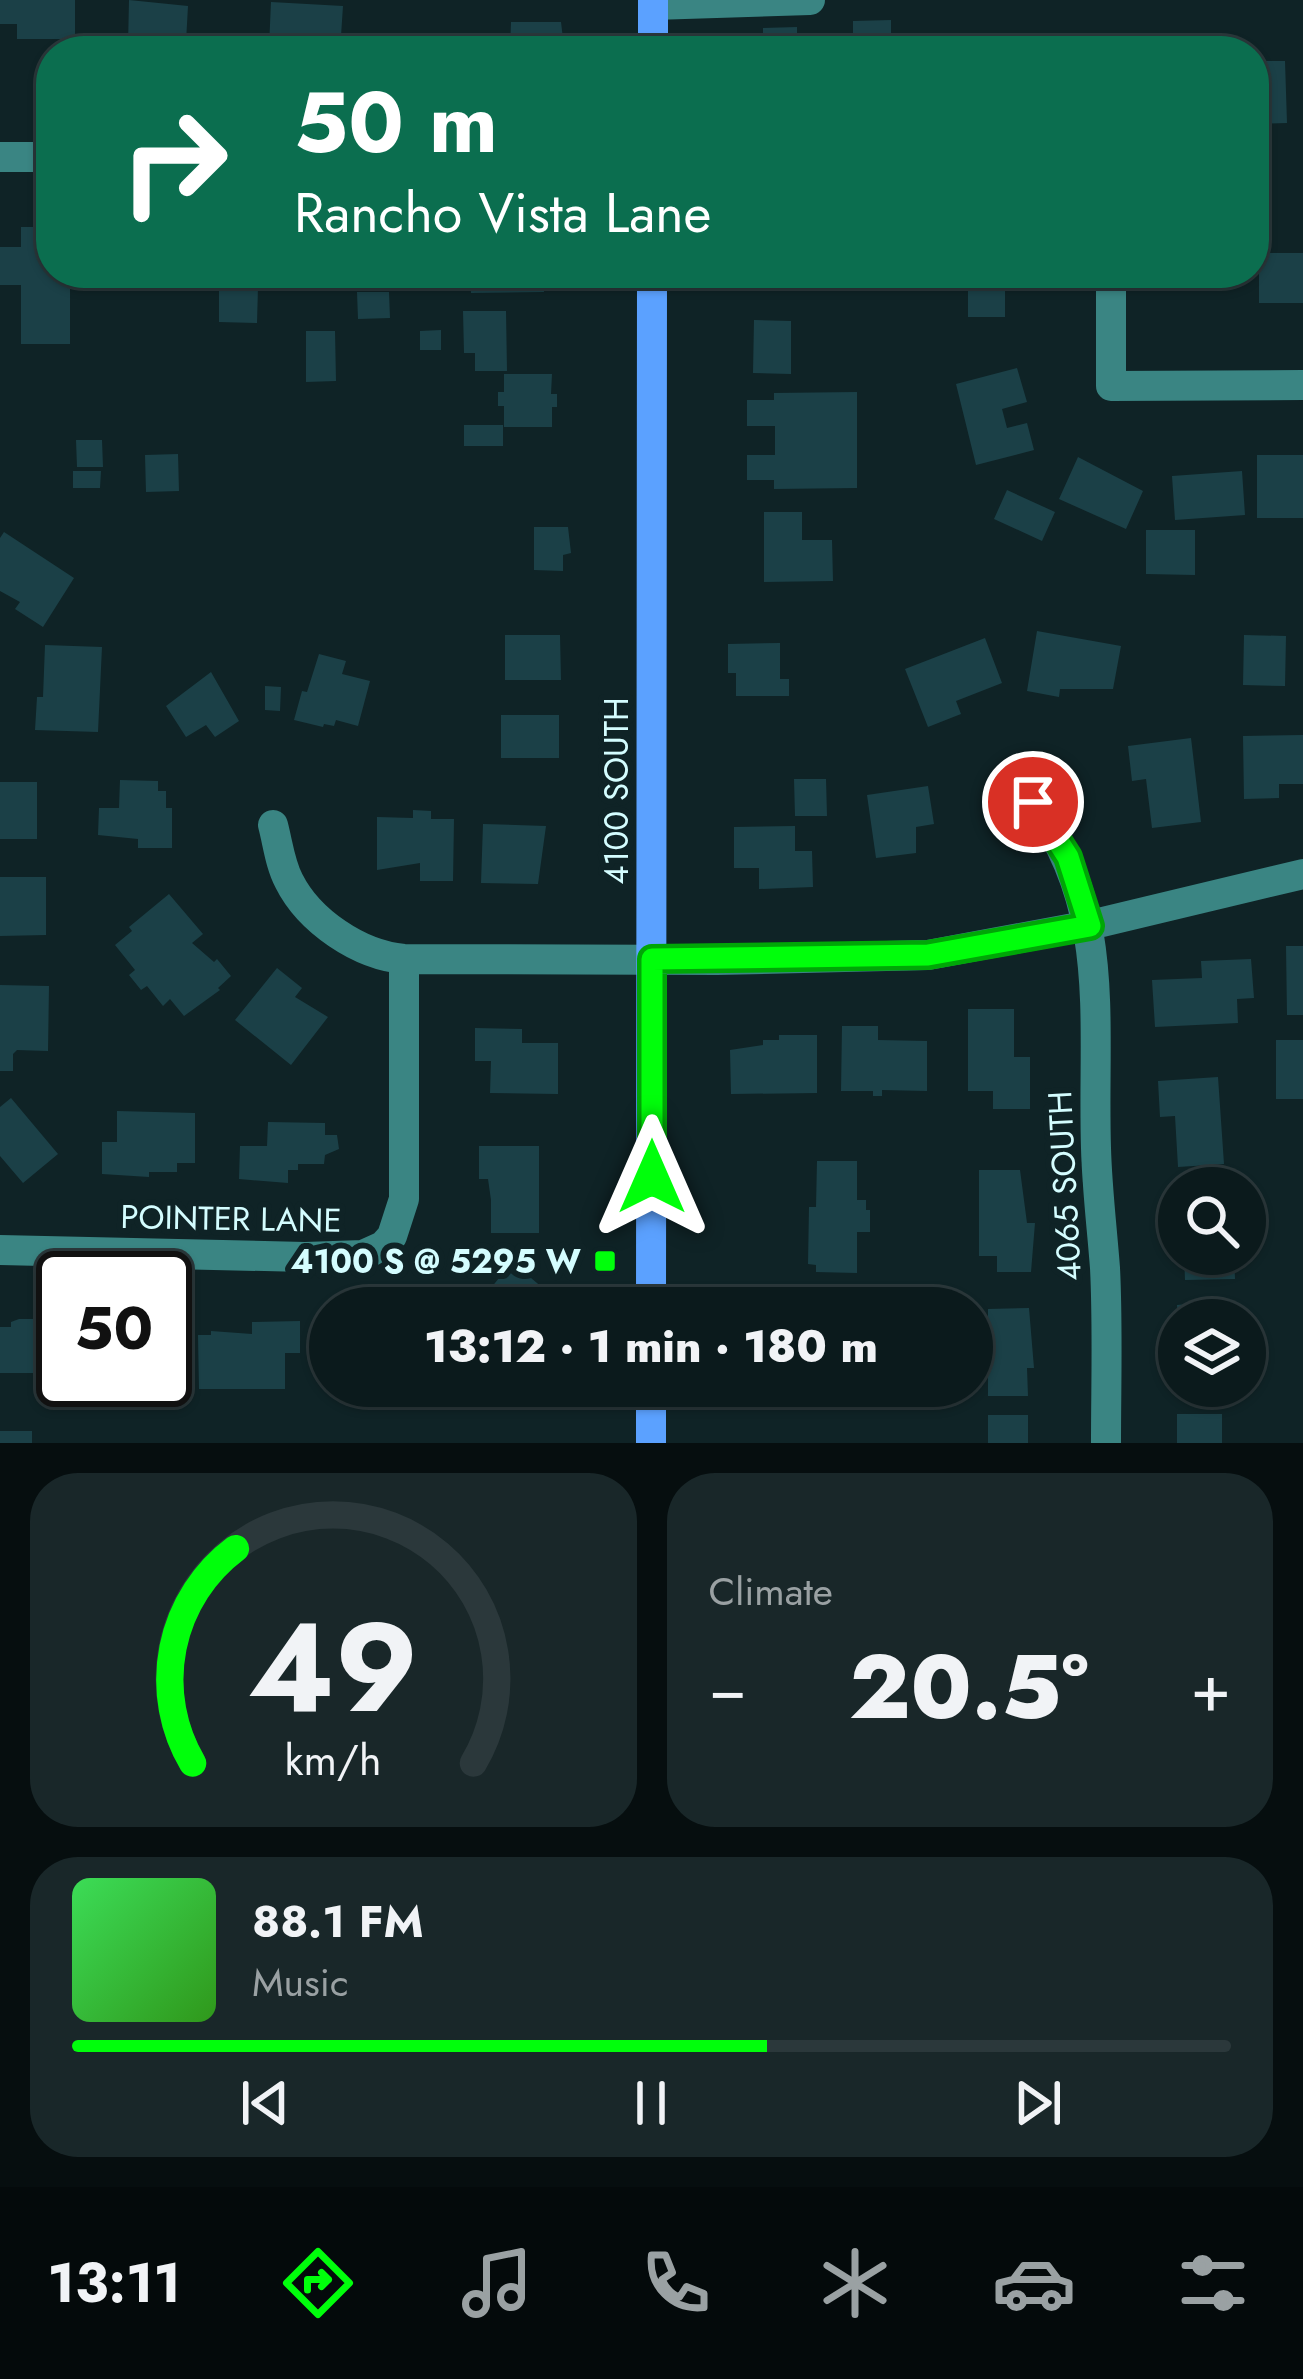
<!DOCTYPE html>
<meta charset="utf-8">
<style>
:root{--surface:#0b1a1c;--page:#192729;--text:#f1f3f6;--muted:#9aa1a3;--line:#2b383b;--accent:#00ff0b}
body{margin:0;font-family:Jost,sans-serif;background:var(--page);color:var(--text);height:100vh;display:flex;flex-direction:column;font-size:45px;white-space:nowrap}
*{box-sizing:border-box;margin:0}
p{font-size:39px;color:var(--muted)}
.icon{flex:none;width:66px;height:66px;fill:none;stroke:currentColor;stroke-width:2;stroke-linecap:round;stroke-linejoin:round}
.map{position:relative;height:1443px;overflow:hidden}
.sheet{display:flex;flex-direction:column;gap:30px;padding:30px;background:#060e0f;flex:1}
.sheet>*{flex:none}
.hud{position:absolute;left:36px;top:36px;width:1233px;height:252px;border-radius:48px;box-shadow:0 3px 9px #0004,0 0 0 3px var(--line);background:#0b6e4f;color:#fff;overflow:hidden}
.fabs{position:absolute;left:1158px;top:1167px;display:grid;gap:24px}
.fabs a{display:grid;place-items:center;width:108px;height:108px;border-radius:50%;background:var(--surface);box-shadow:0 3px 9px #0004,0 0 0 3px var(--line);font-size:60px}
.speed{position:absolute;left:36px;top:1251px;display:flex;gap:24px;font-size:60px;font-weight:700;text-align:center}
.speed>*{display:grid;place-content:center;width:156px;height:156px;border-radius:50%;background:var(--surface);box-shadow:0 3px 9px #0004,0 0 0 3px var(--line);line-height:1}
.speed .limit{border:6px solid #111;border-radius:18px;background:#fff;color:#111}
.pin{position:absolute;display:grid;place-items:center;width:102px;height:102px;color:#fff;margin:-51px;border:6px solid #fff;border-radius:50%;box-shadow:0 3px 12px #0007}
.me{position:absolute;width:132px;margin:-66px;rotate:0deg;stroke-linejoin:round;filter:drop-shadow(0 0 9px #0008)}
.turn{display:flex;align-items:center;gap:42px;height:252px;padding:0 60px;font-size:54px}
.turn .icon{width:156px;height:156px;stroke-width:2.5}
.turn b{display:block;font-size:84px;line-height:102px}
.big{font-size:90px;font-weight:800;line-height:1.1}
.sheet .card{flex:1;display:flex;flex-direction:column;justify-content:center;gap:18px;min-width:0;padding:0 42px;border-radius:48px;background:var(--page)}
.sheet .dial{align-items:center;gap:0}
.dial svg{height:312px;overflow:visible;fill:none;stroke:var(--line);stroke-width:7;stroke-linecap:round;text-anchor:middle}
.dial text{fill:var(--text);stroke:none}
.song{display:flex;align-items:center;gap:36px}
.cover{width:144px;height:144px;border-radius:18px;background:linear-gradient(135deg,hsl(130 70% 55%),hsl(110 70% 35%))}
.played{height:12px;border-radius:6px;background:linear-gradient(90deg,var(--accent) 60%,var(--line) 60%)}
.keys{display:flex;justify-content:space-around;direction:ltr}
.heat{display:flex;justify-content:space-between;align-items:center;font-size:66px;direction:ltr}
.sheet .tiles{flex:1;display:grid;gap:30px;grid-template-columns:1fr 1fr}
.card:last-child{grid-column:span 2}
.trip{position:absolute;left:309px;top:1287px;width:684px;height:120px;border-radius:60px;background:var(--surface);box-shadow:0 3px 9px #0004,0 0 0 3px var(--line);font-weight:800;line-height:120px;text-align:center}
.tab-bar{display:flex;height:192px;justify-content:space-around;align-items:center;background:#040a0b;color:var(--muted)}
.tab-bar .icon{width:84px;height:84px}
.tab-bar .on{color:var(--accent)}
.tab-bar b{font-size:54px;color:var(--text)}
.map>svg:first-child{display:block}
.building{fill:#1b4047}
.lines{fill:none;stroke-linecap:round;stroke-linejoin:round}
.minor{stroke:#3a8583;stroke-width:30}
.major{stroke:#5ba1ff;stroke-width:30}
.route-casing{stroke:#00a607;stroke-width:30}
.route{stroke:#00ff0b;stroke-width:21}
.poi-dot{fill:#00ff0b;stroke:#0f2326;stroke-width:4.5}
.labels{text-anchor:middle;stroke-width:12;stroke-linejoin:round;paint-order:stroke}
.street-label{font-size:33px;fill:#d4fdff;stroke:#0f2326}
.poi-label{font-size:33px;font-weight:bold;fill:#d4fdff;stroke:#0f2326;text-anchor:end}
</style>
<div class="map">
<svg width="1303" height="1443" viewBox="0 0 1303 1443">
<rect width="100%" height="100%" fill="#0f2326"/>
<path class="building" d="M 0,0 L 75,0 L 75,39 L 17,39 L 17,24 L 0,24 Z
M 129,0 L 188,6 L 186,42 L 157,41 L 157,47 L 128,46 Z
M 271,2 L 343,6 L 340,51 L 269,47 Z
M 891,20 L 891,51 L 853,51 L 853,21 Z
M 511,22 L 561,22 L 564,47 L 560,51 L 510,51 Z
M 797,27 L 797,51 L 763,51 L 763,28 Z
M 946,36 L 998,36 L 998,51 L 946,51 Z
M 1254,61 L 1285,61 L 1287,123 L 1254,124 Z
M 21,227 L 51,227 L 51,273 L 70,273 L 70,344 L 21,344 L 21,285 L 0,285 L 0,247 L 21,247 Z
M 1259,253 L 1303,253 L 1303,303 L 1259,303 Z
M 115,273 L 205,273 L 205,283 L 114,283 Z
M 358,273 L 440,273 L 440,288 L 358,288 Z
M 470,273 L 543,273 L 544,292 L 471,293 Z
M 754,273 L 792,273 L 792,283 L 754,283 Z
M 968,273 L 1031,273 L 1031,287 L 1005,287 L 1005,317 L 968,317 Z
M 219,287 L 258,287 L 257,323 L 219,322 Z
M 357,292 L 389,292 L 390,318 L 358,319 Z
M 463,311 L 506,311 L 507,371 L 475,371 L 475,353 L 464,353 Z
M 754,320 L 791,321 L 791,374 L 753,373 Z
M 441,330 L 441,350 L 420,350 L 420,331 Z
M 306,331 L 335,331 L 336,381 L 306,382 Z
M 1017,368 L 1027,402 L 1002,409 L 1007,428 L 1027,423 L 1034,450 L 976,465 L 956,384 Z
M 504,374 L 552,374 L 551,394 L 557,394 L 557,407 L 552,407 L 552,427 L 504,427 L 504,406 L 498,406 L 498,392 L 504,392 Z
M 857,392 L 857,488 L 774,489 L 774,480 L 747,480 L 747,455 L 775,455 L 775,426 L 747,426 L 747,400 L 774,400 L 774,393 Z
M 464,425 L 503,425 L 503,446 L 464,446 Z
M 76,440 L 102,440 L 103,467 L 77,467 Z
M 178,454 L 179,491 L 146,492 L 145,455 Z
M 1257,455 L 1303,455 L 1303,518 L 1257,518 Z
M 1078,457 L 1143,491 L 1126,529 L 1059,499 Z
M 73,471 L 101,471 L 100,488 L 73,488 Z
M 1242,471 L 1245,515 L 1175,520 L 1172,476 Z
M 1007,490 L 1055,512 L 1042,541 L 994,519 Z
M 764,512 L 802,512 L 802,540 L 832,540 L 833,581 L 764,582 Z
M 534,527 L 568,527 L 571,553 L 563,555 L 563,571 L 534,570 Z
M 1146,530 L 1195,530 L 1195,575 L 1146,574 Z
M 4,532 L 74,578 L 43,627 L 15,609 L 20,602 L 0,591 L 0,538 Z
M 1037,631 L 1121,646 L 1113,689 L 1060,689 L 1059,697 L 1027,691 Z
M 505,635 L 560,635 L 561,680 L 505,680 Z
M 1244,635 L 1286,636 L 1285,686 L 1243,685 Z
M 985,638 L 1002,683 L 956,701 L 961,714 L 928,727 L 905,669 Z
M 780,643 L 780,679 L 789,679 L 789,696 L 736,696 L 736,673 L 728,673 L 728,644 Z
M 45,645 L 102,647 L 98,732 L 35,730 L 37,697 L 43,697 Z
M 319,654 L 346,661 L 342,674 L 370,681 L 358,726 L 336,720 L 334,726 L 324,724 L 323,727 L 294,720 L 302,691 L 307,692 Z
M 211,672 L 239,721 L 215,737 L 206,725 L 186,737 L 166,706 Z
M 265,686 L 281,687 L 280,711 L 265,710 Z
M 501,715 L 559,715 L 559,758 L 501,758 Z
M 1303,735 L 1303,784 L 1279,784 L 1279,798 L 1244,799 L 1243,736 Z
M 1191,738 L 1201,822 L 1152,828 L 1146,779 L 1132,781 L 1128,746 Z
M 794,779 L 826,779 L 827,816 L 795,816 Z
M 120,780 L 158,781 L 158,791 L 166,791 L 166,808 L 172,808 L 172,848 L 138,848 L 138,839 L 98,835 L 99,808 L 119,808 Z
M 0,782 L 37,782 L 37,839 L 0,839 Z
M 928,786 L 934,824 L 916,827 L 916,853 L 876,858 L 867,795 Z
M 413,810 L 431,811 L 431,819 L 454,819 L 453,881 L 420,881 L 420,863 L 377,870 L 377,817 L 413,818 Z
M 483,824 L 546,826 L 538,884 L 481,883 Z
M 795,826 L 795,851 L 812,851 L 813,887 L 759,889 L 759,868 L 734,868 L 734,827 Z
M 0,877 L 46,877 L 46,935 L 0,936 Z
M 169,894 L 203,934 L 192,943 L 214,962 L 217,959 L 231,976 L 218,988 L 220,990 L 184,1016 L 170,999 L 163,1006 L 147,986 L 141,990 L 129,975 L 135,970 L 115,945 L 132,931 L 129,927 Z
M 1286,946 L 1303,946 L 1303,1015 L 1287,1015 Z
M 1251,959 L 1254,998 L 1237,999 L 1238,1023 L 1155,1027 L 1152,980 L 1202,978 L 1201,961 Z
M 277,968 L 302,988 L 295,997 L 328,1017 L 291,1065 L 235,1020 Z
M 0,985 L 49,986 L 48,1051 L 17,1050 L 13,1054 L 13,1071 L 0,1071 Z
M 968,1009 L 1014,1009 L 1014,1057 L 1030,1057 L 1030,1109 L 993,1109 L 993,1091 L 968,1091 Z
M 842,1026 L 878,1026 L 878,1040 L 927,1041 L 927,1091 L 882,1090 L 882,1096 L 873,1096 L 873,1091 L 841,1091 Z
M 475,1028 L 522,1029 L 522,1043 L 558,1043 L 558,1094 L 490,1093 L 491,1061 L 475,1061 Z
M 779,1035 L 817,1035 L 817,1093 L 731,1094 L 730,1050 L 763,1045 L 763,1040 L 779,1040 Z
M 1276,1040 L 1303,1040 L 1303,1099 L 1276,1099 Z
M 1218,1077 L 1224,1164 L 1178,1167 L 1175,1116 L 1160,1117 L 1158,1081 Z
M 11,1098 L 58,1154 L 23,1183 L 0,1156 L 0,1107 Z
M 117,1111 L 195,1113 L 195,1163 L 177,1163 L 177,1172 L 149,1172 L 149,1177 L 102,1174 L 102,1142 L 117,1142 Z
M 268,1122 L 325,1123 L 325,1135 L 337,1135 L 339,1149 L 325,1155 L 324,1164 L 298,1164 L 298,1170 L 288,1170 L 288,1183 L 239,1179 L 240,1146 L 267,1146 Z
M 479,1146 L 539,1146 L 539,1233 L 491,1233 L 491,1200 L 488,1179 L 479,1179 Z
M 817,1161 L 857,1161 L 857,1200 L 866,1200 L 866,1210 L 870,1210 L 870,1232 L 857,1232 L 857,1273 L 816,1272 L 816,1265 L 808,1264 L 809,1207 L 816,1207 Z
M 979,1170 L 1020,1170 L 1027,1223 L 1035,1223 L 1031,1272 L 997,1272 L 997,1256 L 979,1256 Z
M 1184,1254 L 1234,1254 L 1235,1279 L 1185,1280 Z
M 512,1262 L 556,1299 L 548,1308 L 461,1308 L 470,1297 L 478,1304 Z
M 1233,1300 L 1235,1320 L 1178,1320 L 1177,1305 Z
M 1029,1308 L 1034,1368 L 1027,1368 L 1028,1396 L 988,1396 L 988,1309 Z
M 19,1319 L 51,1319 L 51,1351 L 43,1351 L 43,1373 L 0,1373 L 0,1327 L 11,1327 L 11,1322 Z
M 300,1321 L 300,1353 L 285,1353 L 285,1389 L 199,1389 L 198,1335 L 211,1335 L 211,1331 L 252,1334 L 252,1322 Z
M 321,1339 L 330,1339 L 330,1387 L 321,1387 Z
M 93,1380 L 167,1380 L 167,1387 L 93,1386 Z
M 1177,1414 L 1222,1414 L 1222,1443 L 1177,1443 Z
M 988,1415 L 1028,1415 L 1028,1443 L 988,1443 Z
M 0,1431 L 32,1431 L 32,1443 L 0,1443 Z"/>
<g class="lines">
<path class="minor" d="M 653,5 L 810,0
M 0,157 L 51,157
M 1111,273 L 1111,386 L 1303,385
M 1033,802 C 1113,909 1092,1022 1096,1148 C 1097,1188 1102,1228 1105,1268 C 1108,1326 1106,1385 1106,1443
M 273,825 C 278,844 280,864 289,881 C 309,921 359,955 404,959 L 717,960 L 928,955 L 1090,925 L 1303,874
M 0,1250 L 305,1257 L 363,1255 L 383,1246 L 392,1236 L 404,1199 L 404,959"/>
<path class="major" d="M 653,51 L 653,0
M 651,1308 L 652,273
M 651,1443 L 651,1386"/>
</g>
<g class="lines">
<g class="route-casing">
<path id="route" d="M 652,1177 L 652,959 L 928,955 L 1090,926 L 1068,857 L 1033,802"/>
</g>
<use href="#route" class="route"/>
</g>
<rect class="poi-dot" x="593" y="1249" width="24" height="24" rx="6"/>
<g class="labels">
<g class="street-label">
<text transform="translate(616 791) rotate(-90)" y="12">4100 SOUTH</text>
<text transform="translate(1064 1186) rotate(-93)" y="12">4065 SOUTH</text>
<text transform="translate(231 1218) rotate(1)" y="12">POINTER LANE</text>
</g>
<g class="poi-label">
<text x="581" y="1273">4100 S @ 5295 W</text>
</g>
</g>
</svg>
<div class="fabs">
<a><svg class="icon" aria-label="search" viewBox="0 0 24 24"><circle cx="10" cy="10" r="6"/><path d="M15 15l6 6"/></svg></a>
<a><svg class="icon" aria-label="layers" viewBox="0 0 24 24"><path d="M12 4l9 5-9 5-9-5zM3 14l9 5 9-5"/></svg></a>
</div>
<div class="speed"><div class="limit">50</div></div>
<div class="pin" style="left:1033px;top:802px;background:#d93025"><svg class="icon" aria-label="arrive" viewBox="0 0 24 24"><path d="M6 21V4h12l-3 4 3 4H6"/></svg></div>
<svg class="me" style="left:652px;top:1177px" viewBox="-20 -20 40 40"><path d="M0-17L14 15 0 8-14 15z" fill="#00ff0b" stroke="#fff" stroke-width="4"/></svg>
<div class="trip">13:12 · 1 min · 180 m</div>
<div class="hud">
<div class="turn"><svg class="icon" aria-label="right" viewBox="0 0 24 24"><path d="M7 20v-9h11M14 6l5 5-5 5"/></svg><div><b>50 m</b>Rancho Vista Lane</div></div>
</div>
</div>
<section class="sheet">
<div class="tiles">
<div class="card dial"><svg viewBox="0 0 100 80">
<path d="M14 69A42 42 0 1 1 86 69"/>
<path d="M14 69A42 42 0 0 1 25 14" stroke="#00ff0b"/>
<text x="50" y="56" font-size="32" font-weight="700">49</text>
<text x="50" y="72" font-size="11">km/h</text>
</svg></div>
<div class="card"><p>Climate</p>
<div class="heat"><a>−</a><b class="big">20.5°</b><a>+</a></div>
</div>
<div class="card">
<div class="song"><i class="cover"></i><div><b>88.1 FM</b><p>Music</p></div></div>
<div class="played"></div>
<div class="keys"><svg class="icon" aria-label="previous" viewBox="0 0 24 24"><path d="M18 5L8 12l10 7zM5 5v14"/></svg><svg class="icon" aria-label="pause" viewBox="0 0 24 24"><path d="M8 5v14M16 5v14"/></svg><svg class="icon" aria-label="next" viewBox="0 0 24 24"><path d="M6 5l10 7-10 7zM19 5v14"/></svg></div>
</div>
</div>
</section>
<nav class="tab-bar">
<b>13:11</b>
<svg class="icon on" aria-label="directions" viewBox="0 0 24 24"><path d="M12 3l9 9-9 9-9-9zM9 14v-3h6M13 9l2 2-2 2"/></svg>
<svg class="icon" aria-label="music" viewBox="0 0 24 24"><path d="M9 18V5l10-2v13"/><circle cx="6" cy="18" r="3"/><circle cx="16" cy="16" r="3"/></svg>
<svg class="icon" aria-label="phone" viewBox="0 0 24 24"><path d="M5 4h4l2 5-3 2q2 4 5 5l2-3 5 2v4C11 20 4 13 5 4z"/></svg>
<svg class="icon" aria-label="climate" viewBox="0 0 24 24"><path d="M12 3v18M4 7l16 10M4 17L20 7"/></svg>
<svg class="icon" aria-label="car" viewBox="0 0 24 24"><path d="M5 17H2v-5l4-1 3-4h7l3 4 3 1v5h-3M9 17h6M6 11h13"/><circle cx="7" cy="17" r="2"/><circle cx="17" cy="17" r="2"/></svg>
<svg class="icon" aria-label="filters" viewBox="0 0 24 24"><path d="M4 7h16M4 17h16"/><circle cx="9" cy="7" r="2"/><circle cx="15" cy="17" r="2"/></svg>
</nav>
